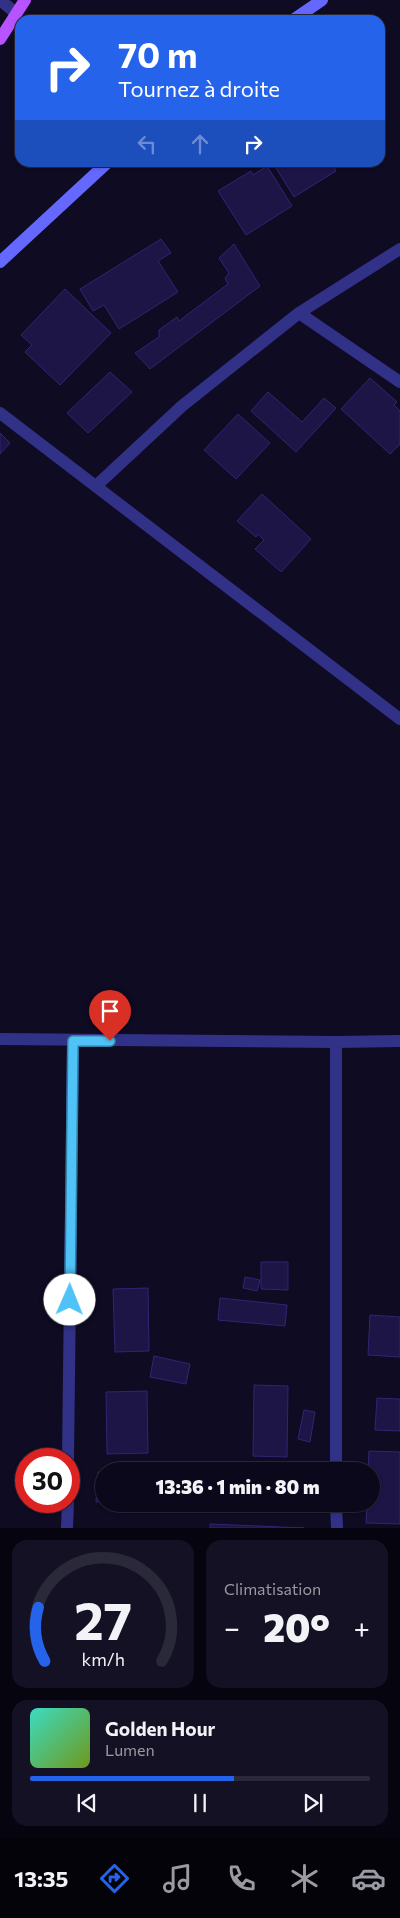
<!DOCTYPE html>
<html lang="fr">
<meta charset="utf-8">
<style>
:root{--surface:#0a081a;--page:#131123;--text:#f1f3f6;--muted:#999aa2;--line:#2a2939;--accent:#2563eb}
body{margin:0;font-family:Commissioner,sans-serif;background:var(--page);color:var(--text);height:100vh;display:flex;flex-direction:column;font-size:19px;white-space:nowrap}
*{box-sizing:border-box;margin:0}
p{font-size:16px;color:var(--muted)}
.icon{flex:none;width:28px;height:28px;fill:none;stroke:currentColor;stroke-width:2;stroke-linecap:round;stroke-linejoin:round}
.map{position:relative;height:1528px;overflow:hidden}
.drawer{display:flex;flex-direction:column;gap:12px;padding:12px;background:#06040e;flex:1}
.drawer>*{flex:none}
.top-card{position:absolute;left:15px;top:15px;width:370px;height:152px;border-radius:15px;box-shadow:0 1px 4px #0004,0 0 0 1px var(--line);background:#2563eb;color:#fff;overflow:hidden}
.speed{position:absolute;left:15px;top:1448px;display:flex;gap:10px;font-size:25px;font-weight:700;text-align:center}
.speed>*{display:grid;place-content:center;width:65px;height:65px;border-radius:50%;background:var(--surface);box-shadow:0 1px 4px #0004,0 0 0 1px var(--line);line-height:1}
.speed .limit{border:8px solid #d22;background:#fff;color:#111}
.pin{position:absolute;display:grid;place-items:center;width:42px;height:42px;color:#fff;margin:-51px -21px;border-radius:50% 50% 50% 0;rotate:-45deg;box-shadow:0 0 5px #0007}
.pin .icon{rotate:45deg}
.me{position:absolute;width:55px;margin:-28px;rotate:1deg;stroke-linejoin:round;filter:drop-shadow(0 0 4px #0008)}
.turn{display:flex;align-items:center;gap:18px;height:105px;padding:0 20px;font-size:22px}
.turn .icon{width:65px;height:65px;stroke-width:2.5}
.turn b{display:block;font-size:35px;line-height:42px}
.lanes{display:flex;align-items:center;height:48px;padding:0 20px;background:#0003;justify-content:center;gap:25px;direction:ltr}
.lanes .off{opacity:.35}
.big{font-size:38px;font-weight:800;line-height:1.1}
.drawer .widget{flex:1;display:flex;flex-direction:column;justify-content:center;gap:8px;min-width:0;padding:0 18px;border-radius:15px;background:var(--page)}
.drawer .dial{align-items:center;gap:0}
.dial svg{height:130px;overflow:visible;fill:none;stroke:var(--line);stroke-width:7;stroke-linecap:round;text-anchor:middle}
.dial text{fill:var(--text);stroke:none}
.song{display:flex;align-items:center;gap:15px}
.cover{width:60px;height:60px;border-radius:8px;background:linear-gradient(135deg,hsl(170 70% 55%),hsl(80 70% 35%))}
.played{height:5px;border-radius:2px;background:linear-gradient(90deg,var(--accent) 60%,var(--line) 60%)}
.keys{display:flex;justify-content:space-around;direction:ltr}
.heat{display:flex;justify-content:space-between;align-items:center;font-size:28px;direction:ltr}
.drawer .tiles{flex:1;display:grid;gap:12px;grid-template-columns:1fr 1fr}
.widget:last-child{grid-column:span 2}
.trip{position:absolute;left:95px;top:1462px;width:285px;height:50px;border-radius:25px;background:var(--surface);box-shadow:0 1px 4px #0004,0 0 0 1px var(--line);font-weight:800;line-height:50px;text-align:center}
.tabs{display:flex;height:80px;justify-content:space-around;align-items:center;background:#04030a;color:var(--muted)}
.tabs .icon{width:35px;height:35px}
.tabs .current{color:var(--accent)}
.tabs b{font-size:22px;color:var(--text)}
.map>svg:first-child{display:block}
.building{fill:#1d1546;stroke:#312574}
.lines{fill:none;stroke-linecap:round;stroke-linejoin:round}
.street{stroke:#313287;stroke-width:12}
.secondary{stroke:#6468ff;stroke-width:12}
.primary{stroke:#b754ff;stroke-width:12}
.route-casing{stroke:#337fa1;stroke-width:12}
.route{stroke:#4fc3f7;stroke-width:9}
</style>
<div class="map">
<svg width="400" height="1528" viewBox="0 0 400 1528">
<rect width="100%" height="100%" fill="#0e0b23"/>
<path class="building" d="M 285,162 L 302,162 L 304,165 L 308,162 L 331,162 L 336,171 L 294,197 L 276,168 Z
M 267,166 L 292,206 L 246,235 L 218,191 L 251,171 L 253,175 Z
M 161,239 L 171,253 L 158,261 L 178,292 L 119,329 L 104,305 L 93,311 L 80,289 Z
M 234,244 L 260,286 L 150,369 L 135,353 L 159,337 L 159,330 L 177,317 L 179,321 L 228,284 L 225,278 L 229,273 L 219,258 Z
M 65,289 L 111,333 L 60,385 L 25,352 L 32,345 L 21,335 Z
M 110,372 L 132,392 L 88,433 L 67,413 Z
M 370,378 L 397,402 L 394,405 L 400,411 L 400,444 L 390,454 L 341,409 Z
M 268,392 L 302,422 L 324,398 L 336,408 L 296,452 L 251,411 Z
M 238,414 L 270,443 L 236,479 L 204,450 Z
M 0,433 L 10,443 L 0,454 Z
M 262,494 L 311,539 L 281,572 L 255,549 L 264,540 L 258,534 L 256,537 L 237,521 Z
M 261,1262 L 288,1262 L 288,1290 L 261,1289 Z
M 245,1277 L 260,1280 L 257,1291 L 243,1288 Z
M 148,1288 L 149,1351 L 115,1352 L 113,1289 Z
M 220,1298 L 287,1305 L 285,1326 L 218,1320 Z
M 370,1315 L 400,1317 L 400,1357 L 368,1355 Z
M 154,1356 L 190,1364 L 186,1384 L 150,1377 Z
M 254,1385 L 288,1386 L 287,1457 L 253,1456 Z
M 147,1391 L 148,1453 L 107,1454 L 106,1392 Z
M 377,1398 L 400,1399 L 400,1431 L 375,1430 Z
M 304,1410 L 315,1412 L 310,1442 L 298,1439 Z
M 369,1451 L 400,1452 L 400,1524 L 366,1523 L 367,1504 L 371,1504 L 371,1471 L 368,1471 Z
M 98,1472 L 104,1472 L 104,1502 L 96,1502 Z
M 140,1504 L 195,1504 L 195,1506 Z
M 207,1504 L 238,1504 L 238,1511 L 207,1510 Z
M 210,1524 L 304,1528 L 210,1528 Z"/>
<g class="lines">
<path class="street" d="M 0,0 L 16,13
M 299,313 L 400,382
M 0,413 L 400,719
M 96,486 L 182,406 L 299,313 L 400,249
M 0,1039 L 336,1042 L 400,1041
M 336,1042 L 336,1471
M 68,1459 L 73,1041
M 336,1504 L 337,1528
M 67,1528 L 68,1501"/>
<path class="secondary" d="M 293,20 L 322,0
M 0,262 L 108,162"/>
<path class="primary" d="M 0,39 L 25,0"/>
</g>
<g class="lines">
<g class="route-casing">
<path id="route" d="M 70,1300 L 73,1041 L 110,1041"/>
</g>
<use href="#route" class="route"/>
</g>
</svg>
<div class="speed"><div class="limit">30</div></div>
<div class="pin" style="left:110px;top:1041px;background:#d93025"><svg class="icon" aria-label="arrive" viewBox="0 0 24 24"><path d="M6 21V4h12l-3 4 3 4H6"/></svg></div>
<svg class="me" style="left:70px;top:1300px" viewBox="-20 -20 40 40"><circle r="19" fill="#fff"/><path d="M0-13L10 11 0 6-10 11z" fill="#4fc3f7"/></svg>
<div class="trip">13:36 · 1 min · 80 m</div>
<div class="top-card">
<div class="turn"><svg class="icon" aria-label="right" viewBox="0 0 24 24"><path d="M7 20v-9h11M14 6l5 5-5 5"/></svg><div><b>70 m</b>Tournez à droite</div></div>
<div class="lanes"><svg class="icon off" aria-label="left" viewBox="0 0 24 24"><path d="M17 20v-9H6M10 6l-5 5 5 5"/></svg><svg class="icon off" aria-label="ahead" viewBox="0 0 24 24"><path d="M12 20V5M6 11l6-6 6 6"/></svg><svg class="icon" aria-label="right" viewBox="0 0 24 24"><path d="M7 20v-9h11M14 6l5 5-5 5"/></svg></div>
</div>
</div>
<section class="drawer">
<div class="tiles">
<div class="widget dial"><svg viewBox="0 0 100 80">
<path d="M14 69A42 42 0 1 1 86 69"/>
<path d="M14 69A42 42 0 0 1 10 36" stroke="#2563eb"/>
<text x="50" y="56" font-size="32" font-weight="700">27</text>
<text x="50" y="72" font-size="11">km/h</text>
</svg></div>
<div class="widget"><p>Climatisation</p>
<div class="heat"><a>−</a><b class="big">20°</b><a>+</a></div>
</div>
<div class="widget">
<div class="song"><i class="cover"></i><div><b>Golden Hour</b><p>Lumen</p></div></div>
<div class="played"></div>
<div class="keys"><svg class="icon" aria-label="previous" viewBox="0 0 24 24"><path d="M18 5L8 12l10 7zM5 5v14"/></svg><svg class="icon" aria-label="pause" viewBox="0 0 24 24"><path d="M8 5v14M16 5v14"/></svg><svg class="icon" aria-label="next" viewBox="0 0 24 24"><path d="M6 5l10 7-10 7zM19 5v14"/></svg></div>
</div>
</div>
</section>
<nav class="tabs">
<b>13:35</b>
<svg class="icon current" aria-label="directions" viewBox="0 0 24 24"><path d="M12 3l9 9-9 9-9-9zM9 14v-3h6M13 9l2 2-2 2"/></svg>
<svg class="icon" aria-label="music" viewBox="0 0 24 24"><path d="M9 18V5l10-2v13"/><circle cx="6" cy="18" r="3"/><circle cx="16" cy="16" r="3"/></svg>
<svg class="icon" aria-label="phone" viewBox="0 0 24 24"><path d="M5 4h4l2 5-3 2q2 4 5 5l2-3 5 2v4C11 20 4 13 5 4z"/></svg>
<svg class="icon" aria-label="climate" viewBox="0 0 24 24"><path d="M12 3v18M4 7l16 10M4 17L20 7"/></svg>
<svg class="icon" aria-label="car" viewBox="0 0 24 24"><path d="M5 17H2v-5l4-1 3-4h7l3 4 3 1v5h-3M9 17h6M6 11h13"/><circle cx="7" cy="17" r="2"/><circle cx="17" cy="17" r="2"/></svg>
</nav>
